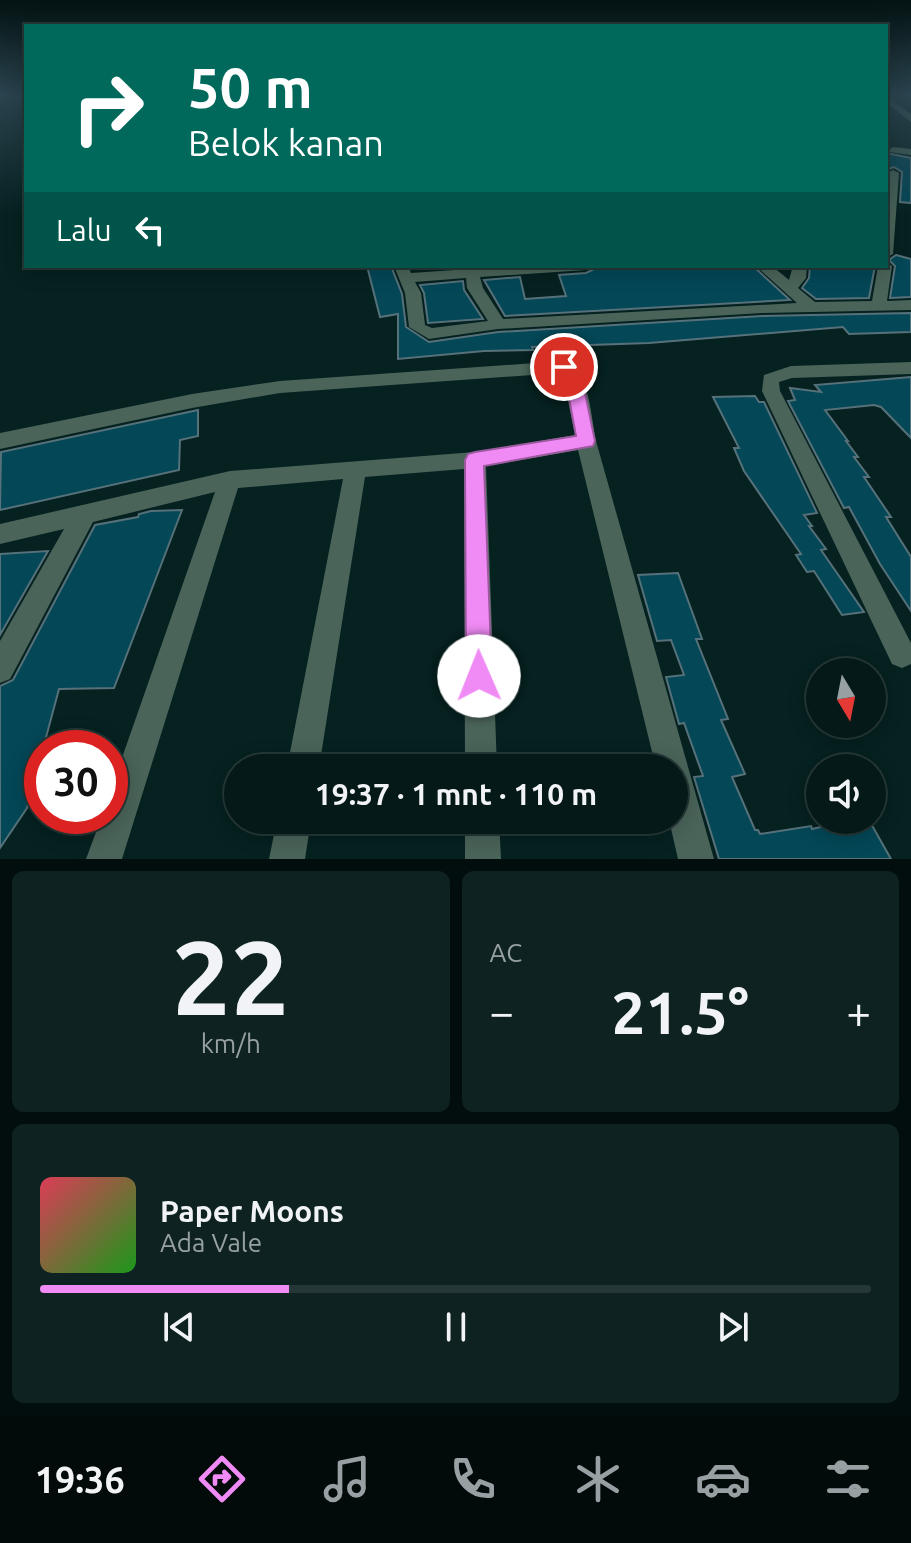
<!DOCTYPE html>
<html lang="id">
<meta charset="utf-8">
<style>
:root{--surface:#041918;--page:#0d2221;--text:#f1f3f6;--muted:#97a0a2;--line:#253837;--accent:#f08bf5}
body{margin:0;font-family:Ubuntu,sans-serif;background:var(--page);color:var(--text);height:100vh;display:flex;flex-direction:column;font-size:30px;white-space:nowrap}
*{box-sizing:border-box;margin:0}
p{font-size:26px;color:var(--muted)}
.icon{flex:none;width:44px;height:44px;fill:none;stroke:currentColor;stroke-width:2;stroke-linecap:round;stroke-linejoin:round}
.map{position:relative;height:859px;overflow:hidden}
.side{display:flex;flex-direction:column;gap:12px;padding:12px;background:#020e0d;flex:1}
.side>*{flex:none}
.guide{position:absolute;left:24px;top:24px;width:864px;height:244px;border-radius:0px;box-shadow:0 4px 20px #0003,0 0 0 2px var(--line);background:#00695c;color:#fff;overflow:hidden}
.needle{width:52px;rotate:170deg}
.buttons{position:absolute;left:806px;top:658px;display:grid;gap:16px}
.buttons a{display:grid;place-items:center;width:80px;height:80px;border-radius:50%;background:var(--surface);box-shadow:0 4px 20px #0003,0 0 0 2px var(--line);font-size:40px}
.speed{position:absolute;left:24px;top:730px;display:flex;gap:16px;font-size:40px;font-weight:700;text-align:center}
.speed>*{display:grid;place-content:center;width:104px;height:104px;border-radius:50%;background:var(--surface);box-shadow:0 4px 20px #0003,0 0 0 2px var(--line);line-height:1}
.speed .limit{border:12px solid #d22;background:#fff;color:#111}
.pin{position:absolute;display:grid;place-items:center;width:68px;height:68px;color:#fff;margin:-34px;border:4px solid #fff;border-radius:50%;box-shadow:0 2px 8px #0007}
.me{position:absolute;width:88px;margin:-44px;rotate:359deg;stroke-linejoin:round;filter:drop-shadow(0 0 6px #0008)}
.turn{display:flex;align-items:center;gap:28px;height:168px;padding:0 32px;font-size:36px}
.turn .icon{width:104px;height:104px;stroke-width:2.5}
.turn b{display:block;font-size:56px;line-height:68px}
.then{display:flex;align-items:center;height:76px;padding:0 32px;background:#0003;gap:16px;font-size:30px}
.big{font-size:60px;font-weight:600;line-height:1.1}
.side .widget{flex:1;display:flex;flex-direction:column;justify-content:center;gap:12px;min-width:0;padding:0 28px;border-radius:12px;background:var(--page)}
.side .dial{align-items:center;gap:0}
.dial b{font-size:104px;line-height:1}
.song{display:flex;align-items:center;gap:24px}
.cover{width:96px;height:96px;border-radius:12px;background:linear-gradient(135deg,hsl(350 70% 55%),hsl(120 70% 35%))}
.played{height:8px;border-radius:4px;background:linear-gradient(90deg,var(--accent) 30%,var(--line) 30%)}
.keys{display:flex;justify-content:space-around;direction:ltr}
.heat{display:flex;justify-content:space-between;align-items:center;font-size:44px;direction:ltr}
.side .tiles{flex:1;display:grid;gap:12px;grid-template-columns:1fr 1fr}
.widget:last-child{grid-column:span 2}
.trip{position:absolute;left:224px;top:754px;width:464px;height:80px;border-radius:40px;background:var(--surface);box-shadow:0 4px 20px #0003,0 0 0 2px var(--line);font-weight:600;line-height:80px;text-align:center}
.dock{display:flex;height:128px;justify-content:space-around;align-items:center;background:#020a0a;color:var(--muted)}
.dock .icon{width:56px;height:56px}
.dock .active{color:var(--accent)}
.dock b{font-size:36px;color:var(--text)}
.map>svg:first-child{display:block}
.building{fill:#044757;stroke:#567179;stroke-width:2}
.lines{fill:none;stroke-linecap:round;stroke-linejoin:round}
.minor{fill:#4a6459;fill-rule:evenodd}
.route{fill:#f08bf5;stroke:#9c5a9f;stroke-width:2}
</style>
<div class="map">
<svg width="911" height="859" viewBox="0 0 911 859">
<rect width="100%" height="100%" fill="#052120"/>
<path class="building" d="M 886,153 L 911,158 L 911,203 L 900,202 L 902,172 L 894,167 L 886,170 Z
M 896,255 L 911,259 L 911,297 L 890,298 L 895,266 L 889,260 Z
M 367,266 L 391,266 L 402,294 L 406,327 L 429,342 L 498,332 L 762,316 L 911,313 L 911,332 L 849,334 L 843,327 L 649,343 L 532,347 L 533,350 L 484,351 L 398,359 L 398,314 L 380,317 Z
M 704,266 L 753,266 L 790,300 L 505,316 L 484,280 L 520,277 L 525,299 L 566,296 L 559,275 L 586,273 L 594,269 Z
M 810,266 L 875,266 L 869,298 L 816,299 L 802,288 L 809,278 Z
M 463,281 L 464,290 L 483,319 L 428,323 L 424,293 L 420,285 Z
M 911,377 L 911,438 L 881,407 L 874,405 L 825,410 L 848,441 L 846,441 L 858,457 L 854,457 L 869,477 L 864,477 L 891,517 L 886,517 L 911,557 L 911,611 L 880,564 L 849,507 L 844,508 L 788,401 L 795,400 L 790,388 L 821,392 L 815,385 Z
M 755,396 L 759,402 L 764,402 L 817,513 L 804,515 L 812,526 L 809,526 L 826,549 L 821,550 L 864,612 L 842,615 L 814,571 L 807,572 L 796,555 L 801,554 L 744,471 L 734,448 L 739,448 L 713,397 Z
M 198,410 L 198,436 L 180,440 L 179,470 L 0,510 L 1,452 Z
M 182,510 L 114,688 L 59,689 L 27,808 L 0,848 L 0,686 L 13,680 L 95,525 L 138,517 L 139,514 L 151,511 Z
M 48,551 L 0,635 L 0,554 Z
M 678,573 L 702,639 L 696,639 L 728,719 L 721,720 L 745,774 L 732,777 L 755,830 L 758,830 L 760,834 L 811,826 L 812,829 L 850,820 L 869,820 L 891,859 L 719,859 L 694,777 L 703,776 L 684,723 L 679,724 L 666,677 L 684,675 L 671,640 L 657,641 L 638,575 Z"/>
<g class="lines">
<path class="minor" d="M 886,96 L 911,114 L 911,122 L 886,102 Z
M 893,147 L 911,149 L 911,155 L 889,152 L 888,150 Z
M 893,170 L 899,173 L 893,254 L 886,258 L 887,173 Z
M 886,262 L 892,266 L 887,301 L 911,300 L 911,310 L 762,313 L 498,329 L 429,339 L 409,327 L 405,293 L 394,266 L 408,266 L 411,273 L 515,266 L 593,266 L 586,270 L 480,277 L 483,288 L 503,319 L 797,303 L 756,266 L 772,266 L 789,280 L 793,266 L 807,266 L 806,278 L 798,288 L 815,302 L 872,301 L 878,266 L 886,266 ZM 466,278 L 467,288 L 488,321 L 432,328 L 425,325 L 421,293 L 415,282 Z
M 564,361 C 590,368 591,418 596,441 L 714,859 L 678,859 L 669,820 L 674,820 L 674,768 L 656,768 L 578,450 L 486,466 L 497,768 L 465,768 L 464,469 L 365,477 L 319,768 L 287,768 L 343,479 L 238,488 L 122,859 L 86,859 L 102,816 L 110,816 L 110,792 L 215,492 L 93,522 L 10,679 L 0,683 L 0,641 L 64,529 L 0,544 L 0,524 L 230,471 L 475,452 L 575,435 L 563,376 L 560,373 L 280,393 L 192,408 L 0,449 L 0,433 L 192,394 L 280,381 Z
M 911,362 L 911,374 L 792,378 L 779,382 L 780,391 L 911,643 L 911,664 L 902,668 L 892,664 L 762,391 L 764,375 L 791,366 Z
M 277,820 L 311,820 L 305,859 L 269,859 Z
M 465,820 L 499,820 L 501,859 L 465,859 Z"/>
</g>
<linearGradient id="sky" x2="0" y2="1"><stop stop-color="#031212"/><stop offset="0.44" stop-color="#2a434e"/><stop offset="1" stop-color="#2a434e" stop-opacity="0"/></linearGradient>
<rect width="911" height="216" fill="url(#sky)"/>
<path class="route" d="M 564,362 L 581,374 L 595,441 L 593,446 L 484,466 L 492,676 L 488,685 L 479,689 L 470,685 L 466,676 L 465,460 L 468,454 L 475,452 L 576,436 L 565,376 L 556,367 Z"/>
</svg>
<div class="buttons">
<a><svg class="needle" viewBox="-14 -14 28 28"><path d="M0-13l5 13h-10z" fill="#e53935"/><path d="M0 13l5-13h-10z" fill="#97a0a2"/></svg></a>
<a><svg class="icon" aria-label="sound" viewBox="0 0 24 24"><path d="M4 9h4l5-4v14l-5-4H4zM17 9q2 3 0 6"/></svg></a>
</div>
<div class="speed"><div class="limit">30</div></div>
<div class="pin" style="left:564px;top:367px;background:#d93025"><svg class="icon" aria-label="arrive" viewBox="0 0 24 24"><path d="M6 21V4h12l-3 4 3 4H6"/></svg></div>
<svg class="me" style="left:479px;top:676px" viewBox="-20 -20 40 40"><circle r="19" fill="#fff"/><path d="M0-13L10 11 0 6-10 11z" fill="#f08bf5"/></svg>
<div class="trip">19:37 · 1 mnt · 110 m</div>
<div class="guide">
<div class="turn"><svg class="icon" aria-label="right" viewBox="0 0 24 24"><path d="M7 20v-9h11M14 6l5 5-5 5"/></svg><div><b>50 m</b>Belok kanan</div></div>
<div class="then">Lalu<svg class="icon" aria-label="left" viewBox="0 0 24 24"><path d="M17 20v-9H6M10 6l-5 5 5 5"/></svg></div>
</div>
</div>
<section class="side">
<div class="tiles">
<div class="widget dial"><b>22</b><p>km/h</p></div>
<div class="widget"><p>AC</p>
<div class="heat"><a>−</a><b class="big">21.5°</b><a>+</a></div>
</div>
<div class="widget">
<div class="song"><i class="cover"></i><div><b>Paper Moons</b><p>Ada Vale</p></div></div>
<div class="played"></div>
<div class="keys"><svg class="icon" aria-label="previous" viewBox="0 0 24 24"><path d="M18 5L8 12l10 7zM5 5v14"/></svg><svg class="icon" aria-label="pause" viewBox="0 0 24 24"><path d="M8 5v14M16 5v14"/></svg><svg class="icon" aria-label="next" viewBox="0 0 24 24"><path d="M6 5l10 7-10 7zM19 5v14"/></svg></div>
</div>
</div>
</section>
<nav class="dock">
<b>19:36</b>
<svg class="icon active" aria-label="directions" viewBox="0 0 24 24"><path d="M12 3l9 9-9 9-9-9zM9 14v-3h6M13 9l2 2-2 2"/></svg>
<svg class="icon" aria-label="music" viewBox="0 0 24 24"><path d="M9 18V5l10-2v13"/><circle cx="6" cy="18" r="3"/><circle cx="16" cy="16" r="3"/></svg>
<svg class="icon" aria-label="phone" viewBox="0 0 24 24"><path d="M5 4h4l2 5-3 2q2 4 5 5l2-3 5 2v4C11 20 4 13 5 4z"/></svg>
<svg class="icon" aria-label="climate" viewBox="0 0 24 24"><path d="M12 3v18M4 7l16 10M4 17L20 7"/></svg>
<svg class="icon" aria-label="car" viewBox="0 0 24 24"><path d="M5 17H2v-5l4-1 3-4h7l3 4 3 1v5h-3M9 17h6M6 11h13"/><circle cx="7" cy="17" r="2"/><circle cx="17" cy="17" r="2"/></svg>
<svg class="icon" aria-label="filters" viewBox="0 0 24 24"><path d="M4 7h16M4 17h16"/><circle cx="9" cy="7" r="2"/><circle cx="15" cy="17" r="2"/></svg>
</nav>
